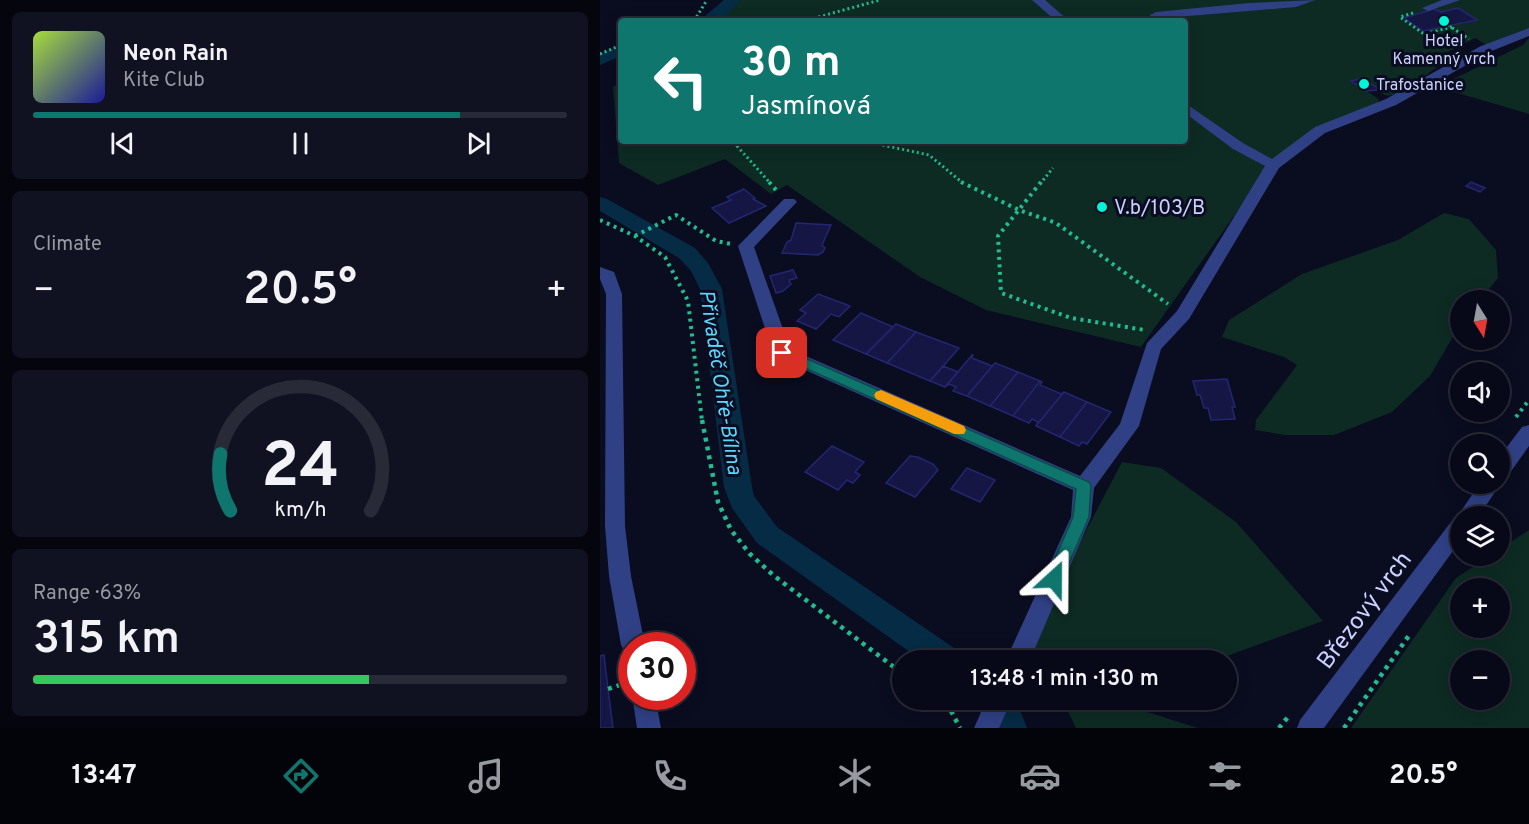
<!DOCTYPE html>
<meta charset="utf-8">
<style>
:root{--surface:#080918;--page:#111221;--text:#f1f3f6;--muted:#989aa2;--line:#292a37;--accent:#0f766e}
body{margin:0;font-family:Overpass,sans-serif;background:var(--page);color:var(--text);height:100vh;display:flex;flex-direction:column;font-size:22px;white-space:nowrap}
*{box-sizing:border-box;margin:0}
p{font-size:20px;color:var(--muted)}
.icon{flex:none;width:33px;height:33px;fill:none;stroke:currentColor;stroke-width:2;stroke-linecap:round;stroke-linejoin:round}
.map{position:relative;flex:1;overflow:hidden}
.side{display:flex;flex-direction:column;gap:12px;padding:12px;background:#04050d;width:600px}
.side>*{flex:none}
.banner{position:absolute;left:18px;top:18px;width:570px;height:126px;border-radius:6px;box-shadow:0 3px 15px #0003,0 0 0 2px var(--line);background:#0f766e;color:#fff;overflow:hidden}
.needle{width:39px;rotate:169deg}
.controls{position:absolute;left:850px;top:290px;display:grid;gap:12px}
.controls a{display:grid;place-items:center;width:60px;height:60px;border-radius:50%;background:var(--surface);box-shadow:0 3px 15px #0003,0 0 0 2px var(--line);font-size:30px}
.speed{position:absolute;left:18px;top:632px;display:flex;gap:12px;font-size:30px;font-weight:700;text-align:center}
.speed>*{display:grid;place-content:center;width:78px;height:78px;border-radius:50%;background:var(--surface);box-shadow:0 3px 15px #0003,0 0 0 2px var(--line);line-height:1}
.speed .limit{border:9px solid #d22;background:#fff;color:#111}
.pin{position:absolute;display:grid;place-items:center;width:51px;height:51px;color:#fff;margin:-26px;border-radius:12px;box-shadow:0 3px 9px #0006}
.me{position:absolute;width:66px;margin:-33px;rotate:24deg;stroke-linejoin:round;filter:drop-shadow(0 0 4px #0008)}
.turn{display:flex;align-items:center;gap:21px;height:126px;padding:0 24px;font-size:27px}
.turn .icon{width:78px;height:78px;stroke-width:2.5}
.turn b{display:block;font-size:42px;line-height:51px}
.big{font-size:45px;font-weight:600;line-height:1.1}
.side .card{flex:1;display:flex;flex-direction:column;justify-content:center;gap:9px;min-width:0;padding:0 21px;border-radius:9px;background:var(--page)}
.side .dial{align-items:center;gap:0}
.dial svg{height:156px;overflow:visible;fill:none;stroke:var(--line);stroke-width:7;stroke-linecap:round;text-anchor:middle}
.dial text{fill:var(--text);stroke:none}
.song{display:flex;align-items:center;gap:18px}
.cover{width:72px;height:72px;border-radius:9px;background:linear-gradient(135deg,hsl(80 70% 55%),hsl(240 70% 35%))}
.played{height:6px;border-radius:3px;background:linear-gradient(90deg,var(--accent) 80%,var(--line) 80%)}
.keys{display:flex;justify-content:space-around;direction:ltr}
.heat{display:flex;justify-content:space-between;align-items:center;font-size:33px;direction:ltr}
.charge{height:9px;border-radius:4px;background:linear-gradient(90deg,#34c759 63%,var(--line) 0)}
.trip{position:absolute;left:292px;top:650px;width:345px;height:60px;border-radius:30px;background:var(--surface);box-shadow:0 3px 15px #0003,0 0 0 2px var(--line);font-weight:600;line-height:60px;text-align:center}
.tab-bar{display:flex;height:96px;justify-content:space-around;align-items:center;background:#03040a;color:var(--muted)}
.tab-bar .icon{width:42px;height:42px}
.tab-bar .active{color:var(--accent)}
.tab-bar b{font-size:27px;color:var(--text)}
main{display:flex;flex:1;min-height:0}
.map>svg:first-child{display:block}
.green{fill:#0d2b23;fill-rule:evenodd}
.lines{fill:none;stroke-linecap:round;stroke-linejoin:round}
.canal{fill:#062b44;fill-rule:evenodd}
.building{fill:#151643;stroke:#242672;stroke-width:1.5}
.path-far2{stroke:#21bc8f;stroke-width:3;stroke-dasharray:2 3;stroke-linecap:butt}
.path-far1{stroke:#21bc8f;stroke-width:4;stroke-dasharray:3 4.5;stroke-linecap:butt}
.path{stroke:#21bc8f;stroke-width:4.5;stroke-dasharray:4 5;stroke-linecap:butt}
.minor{fill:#304084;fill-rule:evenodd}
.route{fill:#0f766e;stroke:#0a4d48;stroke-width:1.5}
.slow{fill:#f59e0b}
.poi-dot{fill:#00f5d6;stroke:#0a0c20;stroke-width:2}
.labels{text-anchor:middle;stroke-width:6;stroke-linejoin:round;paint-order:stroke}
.far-poi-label{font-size:16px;fill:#cad0ff;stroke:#0a0c20}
.poi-label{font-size:20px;fill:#cad0ff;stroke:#0a0c20;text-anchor:start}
.water-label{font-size:21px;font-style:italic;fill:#58d8ff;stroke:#0a0c20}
.near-street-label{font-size:24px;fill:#cad0ff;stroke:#0a0c20}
</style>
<main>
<section class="side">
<div class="card">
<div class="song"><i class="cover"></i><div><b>Neon Rain</b><p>Kite Club</p></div></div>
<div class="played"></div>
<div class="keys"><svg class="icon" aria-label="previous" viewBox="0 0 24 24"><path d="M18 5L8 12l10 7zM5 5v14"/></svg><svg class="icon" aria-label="pause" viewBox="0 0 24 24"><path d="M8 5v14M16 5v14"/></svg><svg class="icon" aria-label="next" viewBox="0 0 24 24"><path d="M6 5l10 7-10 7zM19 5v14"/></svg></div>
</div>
<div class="card"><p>Climate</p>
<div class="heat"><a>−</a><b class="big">20.5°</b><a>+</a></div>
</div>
<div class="card dial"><svg viewBox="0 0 100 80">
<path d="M14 69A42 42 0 1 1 86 69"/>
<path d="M14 69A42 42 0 0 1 9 40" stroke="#0f766e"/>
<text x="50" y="56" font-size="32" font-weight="700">24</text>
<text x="50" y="72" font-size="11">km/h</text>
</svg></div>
<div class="card"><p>Range · 63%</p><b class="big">315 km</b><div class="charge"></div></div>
</section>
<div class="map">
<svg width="929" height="728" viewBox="0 0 929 728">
<rect width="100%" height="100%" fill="#0a0c20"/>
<path class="green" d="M 138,0 L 929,0 L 929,29 L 887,45 L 875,38 L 834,59 L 839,66 C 827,73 799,100 785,95 C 777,92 770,83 763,78 L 752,81 L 777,98 L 779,100 L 777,104 L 730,122 L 663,175 L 541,347 L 386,310 L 320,277 L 187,185 L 171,194 L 125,159 L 58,185 L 19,163 L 13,87 L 21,82 L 21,141 L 585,141 L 585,21 L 112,21 L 125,14 Z
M 929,38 L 929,114 L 837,87 L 923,45 Z
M 844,213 L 869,219 L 896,250 L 898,278 L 880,300 L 861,300 L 861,323 L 830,376 L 792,412 L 734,435 L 685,435 L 655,430 L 656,420 L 697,365 L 684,357 L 622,337 L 629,320 L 702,274 L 798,240 Z
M 522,462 L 561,468 L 636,522 L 723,621 L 616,660 L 441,660 L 433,649 L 468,565 Z
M 929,530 L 929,728 L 751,728 L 856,578 L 891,555 L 900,555 L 900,549 ZM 861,588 L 900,588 L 900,627 L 861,627 ZM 861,660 L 900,660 L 900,699 L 861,699 Z
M 462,699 L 511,699 L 509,700 L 598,728 L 476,728 Z"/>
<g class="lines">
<path class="canal" d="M 124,0 L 140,0 C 126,18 121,21 99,21 Z
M 21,45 L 21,56 L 0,65 L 0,54 Z
M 0,197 L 7,199 L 95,248 L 108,263 L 122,289 L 152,487 L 154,496 L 177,527 L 357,650 L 362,660 L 321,660 L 157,543 L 132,508 L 124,487 L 100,289 L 91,271 L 79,258 L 0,211 Z
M 373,699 L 410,699 L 420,710 L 427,728 L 393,728 L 378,710 Z"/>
</g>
<path class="building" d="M 858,8 L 877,20 L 823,31 L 804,18 L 834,9 L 841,12 Z
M 763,78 L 777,88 L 777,90 L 766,91 L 751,81 Z
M 871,182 L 885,188 L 880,192 L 866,186 Z
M 144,189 L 155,198 L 153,199 L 166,206 L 129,223 L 112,208 L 131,200 L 127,197 Z
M 196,223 L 231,225 L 222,245 L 225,248 L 223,252 L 218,255 L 182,253 L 187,242 L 191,240 Z
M 193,270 L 197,278 L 189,280 L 191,284 L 183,291 L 176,293 L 170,276 Z
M 218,294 L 250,306 L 239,317 L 231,314 L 216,329 L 197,321 L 206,313 L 200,310 Z
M 261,313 L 293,327 L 266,354 L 233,340 Z
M 296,324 L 316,332 L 287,363 L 266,354 Z
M 316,332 L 359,348 L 330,381 L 287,363 Z
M 373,354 L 372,358 L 392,366 L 395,363 L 367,396 L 353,391 L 356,387 L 349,384 L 345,387 Z
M 395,363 L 418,372 L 390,406 L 367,396 Z
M 343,366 L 358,372 L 345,387 L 330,381 Z
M 418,372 L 440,381 L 413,416 L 390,406 Z
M 627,379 L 635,407 L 632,407 L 635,419 L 611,420 L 608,408 L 604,408 L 600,395 L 597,395 L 593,381 Z
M 440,381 L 442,382 L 440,385 L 461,394 L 464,392 L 436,426 L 438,422 L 432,419 L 429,423 L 413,416 Z
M 464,392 L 487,402 L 460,437 L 436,426 Z
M 487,402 L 511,412 L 487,444 L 482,442 L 479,446 L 460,437 Z
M 232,446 L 264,462 L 255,472 L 260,475 L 253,483 L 247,480 L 238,490 L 205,472 Z
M 310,456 L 318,457 L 333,464 L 338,470 L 315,497 L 286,483 Z
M 367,468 L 395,480 L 380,502 L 351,489 Z
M 4,655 L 8,689 L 13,728 L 0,728 L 0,656 Z"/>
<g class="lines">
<path class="path-far2" d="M 813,13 L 800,17 L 824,34 L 852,27
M 94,21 L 107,0
M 204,21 L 280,0
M 848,25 L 869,39
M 0,54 L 21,45
M 136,141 L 137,146 L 171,184
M 263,141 L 329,155 L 364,184
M 440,184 L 453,168"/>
<path class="path-far1" d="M 169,182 L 177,191
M 361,182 L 419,210 L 456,223 L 568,304
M 441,182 L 398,236 L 401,293 L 471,318 L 545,330
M 0,220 L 35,236 L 65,257 L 88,301 L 102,421
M 35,236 L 76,215 L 116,241 L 131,244
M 916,417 L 929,400"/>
<path class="path" d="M 102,420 L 118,502 L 131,530 L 150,554 L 173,575 L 303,674
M 25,664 L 28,686
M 8,689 L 28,682
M 338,699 L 349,707 L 360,728
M 679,728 L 688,717
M 744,728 L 810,634"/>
<path class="minor" d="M 432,0 L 445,0 L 469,21 L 456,21 Z
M 715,0 L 696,7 L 564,18 L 566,21 L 554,21 L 550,15 L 556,12 L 649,3 Z
M 842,0 L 860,0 L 828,11 L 822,8 Z
M 929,28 L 929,36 L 889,52 L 796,105 L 725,133 L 679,168 L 589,319 L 561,349 L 539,426 L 494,488 L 491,517 L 430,660 L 406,660 L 471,517 L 473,490 L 176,357 L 173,353 L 138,246 L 184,199 L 194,199 L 197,202 L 194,205 L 154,247 L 190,349 L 480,476 L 520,424 L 547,343 L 577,311 L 665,166 L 633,149 L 585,113 L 585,103 L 643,143 L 672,159 L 715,127 L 786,99 L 881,46 Z
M 0,267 L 14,272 L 22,294 L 25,526 L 31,576 L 45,645 L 32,645 L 32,655 L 25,652 L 21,645 L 9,576 L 5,526 L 6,294 L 0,279 Z
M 929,425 L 929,446 L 907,477 L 900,479 L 900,456 L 922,427 Z
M 900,481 L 901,483 L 879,516 L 861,516 L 861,540 L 724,728 L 697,728 L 700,720 L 854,518 L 857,517 L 880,483 L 900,483 Z
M 32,695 L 55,696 L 61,728 L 37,728 Z
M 387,699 L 412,699 L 399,728 L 374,728 Z"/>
</g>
<path class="route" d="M 182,348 L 489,482 L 491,486 L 489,517 L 460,584 L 454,586 L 448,584 L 446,579 L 473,517 L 476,489 L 178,356 L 176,353 L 178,350 Z"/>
<path class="slow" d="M 281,390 L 364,426 L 366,430 L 364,434 L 354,434 L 276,399 L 274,395 L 276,392 Z"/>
<g class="poi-dot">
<circle cx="844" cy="21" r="6"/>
<circle cx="764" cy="84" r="6"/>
<circle cx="502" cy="207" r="6"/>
</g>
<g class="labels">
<g class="far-poi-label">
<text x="844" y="46">Hotel<tspan x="844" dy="18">Kamenný vrch</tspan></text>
<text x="776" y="90" text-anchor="start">Trafostanice</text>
</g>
<g class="poi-label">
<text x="514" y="214">V.b/103/B</text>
</g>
<g class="water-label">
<text transform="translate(121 382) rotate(81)" y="7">Přivaděč Ohře-Bílina</text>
</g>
<g class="near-street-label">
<text transform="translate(764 610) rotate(-53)" y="8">Březový vrch</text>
</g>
</g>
</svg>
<div class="controls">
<a><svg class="needle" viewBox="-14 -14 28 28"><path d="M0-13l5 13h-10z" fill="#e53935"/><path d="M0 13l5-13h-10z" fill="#989aa2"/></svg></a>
<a><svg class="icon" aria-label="sound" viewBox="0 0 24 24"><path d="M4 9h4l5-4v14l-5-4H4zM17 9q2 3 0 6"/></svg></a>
<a><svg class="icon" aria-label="search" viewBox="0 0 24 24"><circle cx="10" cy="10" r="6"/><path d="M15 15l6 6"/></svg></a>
<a><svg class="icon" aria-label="layers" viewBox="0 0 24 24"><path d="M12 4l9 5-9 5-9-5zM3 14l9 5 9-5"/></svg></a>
<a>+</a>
<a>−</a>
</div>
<div class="speed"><div class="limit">30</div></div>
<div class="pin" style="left:182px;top:353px;background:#d93025"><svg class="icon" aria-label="arrive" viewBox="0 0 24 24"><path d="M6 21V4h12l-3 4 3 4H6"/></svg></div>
<svg class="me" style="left:454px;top:579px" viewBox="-20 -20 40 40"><path d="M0-17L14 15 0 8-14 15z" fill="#0f766e" stroke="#fff" stroke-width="4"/></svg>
<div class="trip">13:48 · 1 min · 130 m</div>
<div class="banner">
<div class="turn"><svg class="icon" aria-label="left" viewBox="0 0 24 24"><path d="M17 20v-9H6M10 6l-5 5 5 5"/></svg><div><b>30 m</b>Jasmínová</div></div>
</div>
</div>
</main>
<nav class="tab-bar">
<b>13:47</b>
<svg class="icon active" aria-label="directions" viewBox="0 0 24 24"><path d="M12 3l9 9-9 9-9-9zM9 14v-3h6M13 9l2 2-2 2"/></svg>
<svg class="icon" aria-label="music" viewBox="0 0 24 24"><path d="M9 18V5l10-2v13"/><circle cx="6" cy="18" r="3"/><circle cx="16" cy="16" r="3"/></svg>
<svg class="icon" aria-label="phone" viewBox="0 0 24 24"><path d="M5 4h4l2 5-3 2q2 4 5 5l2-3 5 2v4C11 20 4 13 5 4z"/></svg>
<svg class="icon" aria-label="climate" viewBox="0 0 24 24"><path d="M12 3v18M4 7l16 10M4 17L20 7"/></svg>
<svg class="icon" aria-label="car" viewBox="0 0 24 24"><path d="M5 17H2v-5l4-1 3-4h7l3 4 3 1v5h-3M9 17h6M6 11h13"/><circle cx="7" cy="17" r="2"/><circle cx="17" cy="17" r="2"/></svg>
<svg class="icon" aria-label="filters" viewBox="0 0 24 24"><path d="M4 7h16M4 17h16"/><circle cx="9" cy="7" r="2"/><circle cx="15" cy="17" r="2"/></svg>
<b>20.5°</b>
</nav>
